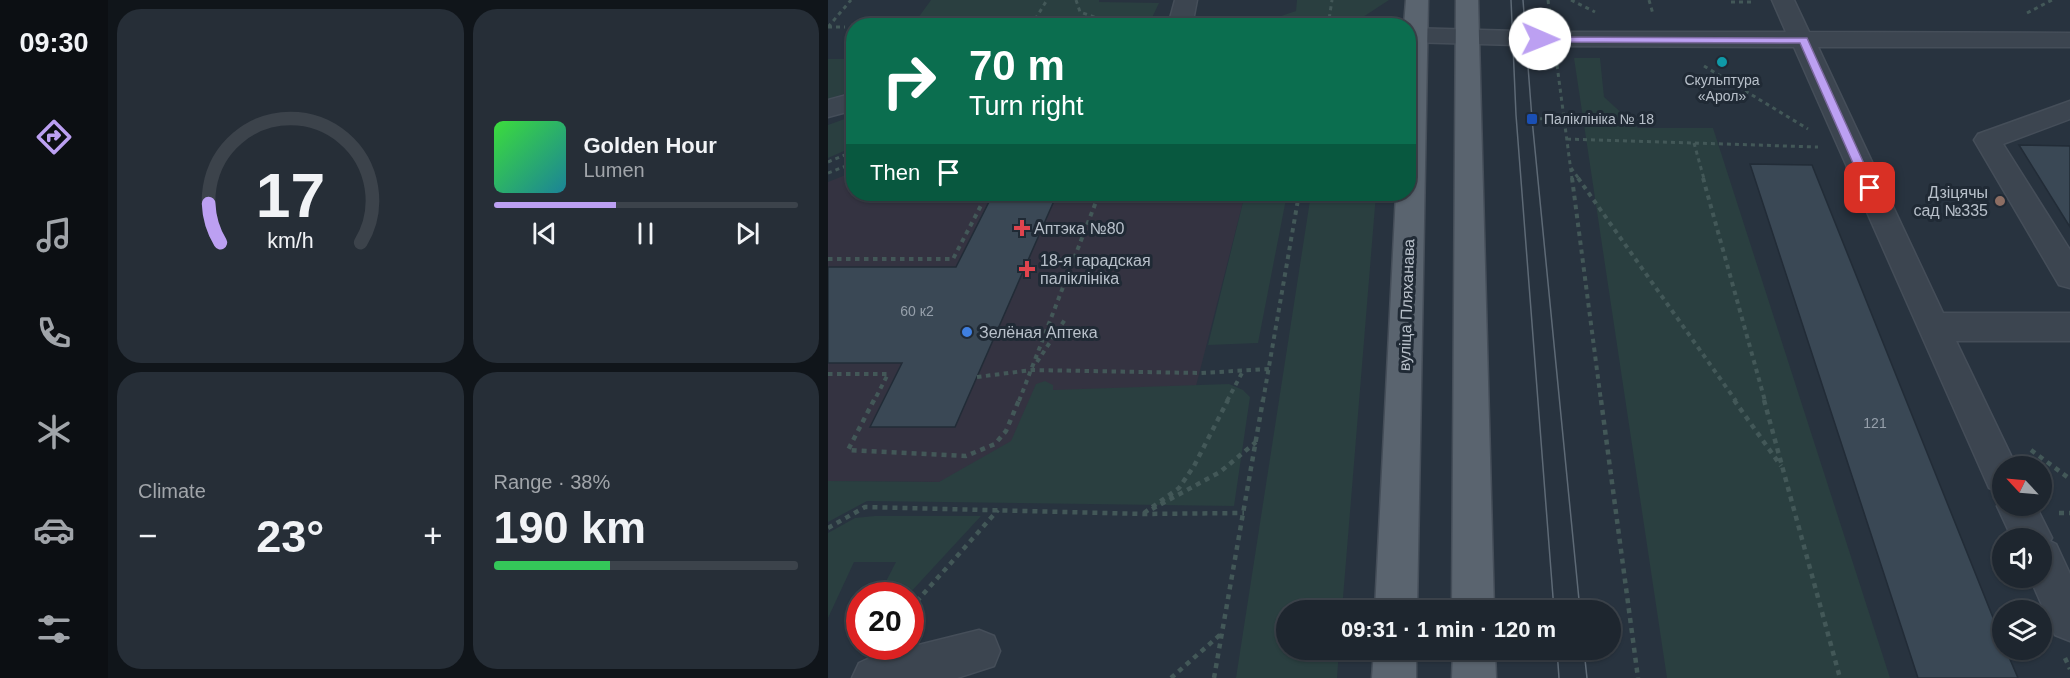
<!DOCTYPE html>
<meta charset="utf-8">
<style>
:root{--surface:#1e262f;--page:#262e37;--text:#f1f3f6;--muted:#a1a5aa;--line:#3c434b;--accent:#bca0f2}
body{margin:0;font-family:Helvetica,sans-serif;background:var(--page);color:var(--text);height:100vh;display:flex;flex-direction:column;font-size:22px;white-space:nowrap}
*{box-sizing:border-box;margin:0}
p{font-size:20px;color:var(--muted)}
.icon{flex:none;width:33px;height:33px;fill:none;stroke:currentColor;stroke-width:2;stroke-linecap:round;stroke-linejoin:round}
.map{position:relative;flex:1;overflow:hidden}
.details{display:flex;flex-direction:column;gap:9px;padding:9px;background:#10151a;width:720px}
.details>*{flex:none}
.guide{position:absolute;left:18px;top:18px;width:570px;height:183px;border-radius:24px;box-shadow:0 2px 4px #0004,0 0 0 2px var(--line);background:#0b6e4f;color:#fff;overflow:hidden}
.needle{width:39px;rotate:296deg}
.tools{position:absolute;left:1164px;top:456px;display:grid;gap:12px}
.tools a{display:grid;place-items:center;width:60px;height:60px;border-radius:50%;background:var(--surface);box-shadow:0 2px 4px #0004,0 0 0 2px var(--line);font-size:30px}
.speed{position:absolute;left:18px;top:582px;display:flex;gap:12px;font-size:30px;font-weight:700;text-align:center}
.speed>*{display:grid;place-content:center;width:78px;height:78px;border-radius:50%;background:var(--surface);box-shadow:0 2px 4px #0004,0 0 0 2px var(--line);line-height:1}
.speed .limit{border:9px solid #d22;background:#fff;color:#111}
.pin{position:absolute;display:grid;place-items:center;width:51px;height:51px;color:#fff;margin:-26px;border-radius:12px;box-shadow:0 3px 9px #0006}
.me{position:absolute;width:66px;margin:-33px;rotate:91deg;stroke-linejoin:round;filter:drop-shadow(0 0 4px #0008)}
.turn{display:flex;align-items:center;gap:21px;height:126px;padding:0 24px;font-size:27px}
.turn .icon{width:78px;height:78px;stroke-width:2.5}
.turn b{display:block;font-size:42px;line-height:51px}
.then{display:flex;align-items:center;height:57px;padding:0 24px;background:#0003;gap:12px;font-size:22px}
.big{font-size:45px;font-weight:700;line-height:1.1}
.details .card{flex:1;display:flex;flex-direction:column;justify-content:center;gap:9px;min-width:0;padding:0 21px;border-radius:24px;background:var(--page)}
.details .dial{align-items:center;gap:0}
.dial svg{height:156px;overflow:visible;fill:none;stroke:var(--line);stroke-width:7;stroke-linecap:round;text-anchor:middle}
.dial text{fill:var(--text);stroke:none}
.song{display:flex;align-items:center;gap:18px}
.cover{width:72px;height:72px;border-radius:9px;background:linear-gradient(135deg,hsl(120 70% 55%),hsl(190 70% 35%))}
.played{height:6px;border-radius:3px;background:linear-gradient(90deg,var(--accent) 40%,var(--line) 40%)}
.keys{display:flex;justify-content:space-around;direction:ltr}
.heat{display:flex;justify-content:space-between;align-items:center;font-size:33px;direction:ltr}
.charge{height:9px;border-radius:4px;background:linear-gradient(90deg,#34c759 38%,var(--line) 0)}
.details .tiles{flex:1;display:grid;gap:9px;grid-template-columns:repeat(2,1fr)}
.trip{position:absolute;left:448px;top:600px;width:345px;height:60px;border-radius:30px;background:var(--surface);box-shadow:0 2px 4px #0004,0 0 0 2px var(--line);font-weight:700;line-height:60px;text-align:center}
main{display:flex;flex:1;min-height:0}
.tabs{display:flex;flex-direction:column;width:108px;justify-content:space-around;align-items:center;background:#0c0f13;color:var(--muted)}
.tabs .icon{width:42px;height:42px}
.tabs .active{color:var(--accent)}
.tabs b{font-size:27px;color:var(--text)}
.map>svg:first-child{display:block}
.medical{fill:#343341}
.green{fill:#2a3f40}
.building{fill:#3a4855;stroke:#222c37;stroke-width:1.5}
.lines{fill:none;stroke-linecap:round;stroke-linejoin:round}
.minor-casing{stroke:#454e59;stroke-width:3}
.major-casing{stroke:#454e59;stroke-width:3}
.path-far2{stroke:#435858;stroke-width:3;stroke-dasharray:4 4;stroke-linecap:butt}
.path-far1{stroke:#435858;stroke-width:4;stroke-dasharray:4.5 4.5;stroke-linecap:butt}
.path{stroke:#435858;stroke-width:4.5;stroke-dasharray:5 5;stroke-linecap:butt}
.minor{fill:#3c4550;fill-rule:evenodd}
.major{fill:#5a646f;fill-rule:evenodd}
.tram{stroke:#5e6a76;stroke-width:1.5}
.route{fill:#bca0f2;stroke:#7a689d;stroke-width:1.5}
.culture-dot{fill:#0f9aa8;stroke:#202a35;stroke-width:2}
.transit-dot{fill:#1a4fb4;stroke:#202a35;stroke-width:2}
.education-dot{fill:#8d6e63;stroke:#202a35;stroke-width:2}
.health-dot{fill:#e0444e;stroke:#202a35;stroke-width:2}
.shop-dot{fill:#3f7fe0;stroke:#202a35;stroke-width:2}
.labels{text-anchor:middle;stroke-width:6;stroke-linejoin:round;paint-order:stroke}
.far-poi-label{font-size:14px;fill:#b8c0ca;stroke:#202a35}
.number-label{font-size:14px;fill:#96a0ab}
.poi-label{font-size:16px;fill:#b8c0ca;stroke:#202a35;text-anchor:start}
.street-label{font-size:16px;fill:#b8c0ca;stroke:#202a35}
</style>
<main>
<nav class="tabs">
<b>09:30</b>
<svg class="icon active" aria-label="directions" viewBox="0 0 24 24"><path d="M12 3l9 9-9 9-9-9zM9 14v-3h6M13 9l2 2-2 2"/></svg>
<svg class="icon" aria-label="music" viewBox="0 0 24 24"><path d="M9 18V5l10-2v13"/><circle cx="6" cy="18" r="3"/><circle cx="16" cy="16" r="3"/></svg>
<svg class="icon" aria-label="phone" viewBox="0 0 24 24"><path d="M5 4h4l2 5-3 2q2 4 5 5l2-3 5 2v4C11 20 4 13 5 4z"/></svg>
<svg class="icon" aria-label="climate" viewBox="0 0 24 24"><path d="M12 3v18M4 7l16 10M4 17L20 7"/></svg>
<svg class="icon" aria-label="car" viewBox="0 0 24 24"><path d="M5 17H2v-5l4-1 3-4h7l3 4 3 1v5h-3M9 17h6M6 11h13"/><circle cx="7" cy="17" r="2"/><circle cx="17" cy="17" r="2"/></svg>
<svg class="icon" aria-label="filters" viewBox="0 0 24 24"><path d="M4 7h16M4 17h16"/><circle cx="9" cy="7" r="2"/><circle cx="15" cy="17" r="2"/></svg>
</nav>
<section class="details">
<div class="tiles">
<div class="card dial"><svg viewBox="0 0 100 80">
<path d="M14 69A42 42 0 1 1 86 69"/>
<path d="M14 69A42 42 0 0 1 8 49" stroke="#bca0f2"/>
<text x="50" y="56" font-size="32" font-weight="700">17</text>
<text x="50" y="72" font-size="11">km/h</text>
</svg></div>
<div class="card">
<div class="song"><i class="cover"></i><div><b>Golden Hour</b><p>Lumen</p></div></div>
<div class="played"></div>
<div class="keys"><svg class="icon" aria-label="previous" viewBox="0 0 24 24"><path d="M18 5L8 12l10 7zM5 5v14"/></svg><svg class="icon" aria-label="pause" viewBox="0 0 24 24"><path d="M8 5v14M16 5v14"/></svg><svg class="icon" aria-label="next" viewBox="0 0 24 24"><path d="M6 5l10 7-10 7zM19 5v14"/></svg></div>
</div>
<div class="card"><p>Climate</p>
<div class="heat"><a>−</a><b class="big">23°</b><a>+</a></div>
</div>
<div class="card"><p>Range · 38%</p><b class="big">190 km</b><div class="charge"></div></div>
</div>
</section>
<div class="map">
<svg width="1242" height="678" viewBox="0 0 1242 678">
<rect width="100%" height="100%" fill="#28333f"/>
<path class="medical" d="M 25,172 L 26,194 L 417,194 L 368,386 L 111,482 L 0,481 L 0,182 Z"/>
<path class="green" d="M 103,0 L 271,0 L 271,2 L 331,3 L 322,22 L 281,26 L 85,25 Z
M 469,0 L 561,0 L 535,17 L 524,19 L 441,20 L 468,11 Z
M 746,58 L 772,58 L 776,97 L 810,128 L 885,128 L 1062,678 L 839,678 Z
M 0,59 L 25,59 L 25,91 L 0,99 Z
M 25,116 L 25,147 L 0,158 L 0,125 Z
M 417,194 L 459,194 L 430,343 L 380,345 Z
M 483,194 L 548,194 L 514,610 L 459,610 L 459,650 L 511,650 L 509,678 L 408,678 Z
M 217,381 L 225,385 L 225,390 L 401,384 L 415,390 L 422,397 L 406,506 L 39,501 L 0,522 L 0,481 L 111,482 L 183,441 L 208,384 Z
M 47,516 L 153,516 L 80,595 L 51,595 L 68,562 L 26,562 L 0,618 L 0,533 L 27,518 Z"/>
<path class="building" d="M 1191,145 L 1242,146 L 1242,227 Z
M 922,164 L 984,165 L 1174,640 L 1174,650 L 1178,650 L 1190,678 L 1090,678 Z
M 165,194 L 229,194 L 127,427 L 42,427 L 74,363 L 0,363 L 0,267 L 128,267 Z"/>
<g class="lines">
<g class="minor-casing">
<path id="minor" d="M 347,0 L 369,0 L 364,26 L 340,26 Z
M 944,0 L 966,0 L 981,32 L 1242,33 L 1242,47 L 990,47 L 1115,313 L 1242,313 L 1242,341 L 1128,341 L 1188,466 L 1174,466 L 1174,506 L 1208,506 L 1224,538 L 1222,541 L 1228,544 L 1242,574 L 1242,641 L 1227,635 L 1202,578 L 1214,578 L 1214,538 L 1184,538 L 1169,506 L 1174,494 L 1161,488 L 966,47 L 726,46 L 580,42 L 580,28 L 726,32 L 958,32 Z
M 26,93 L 26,110 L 0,117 L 0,100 Z
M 1242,101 L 1242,119 L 1175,144 L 1242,250 L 1242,288 L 1231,285 L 1146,140 L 1150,134 Z
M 151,630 L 166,636 L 172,651 L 166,666 L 129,678 L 24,678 L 31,663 L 46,656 Z"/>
</g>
<g class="major-casing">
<path id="major" d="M 578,0 L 600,0 L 589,610 L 547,610 L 568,194 L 580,194 L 580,26 L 576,26 Z
M 628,0 L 650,0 L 666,610 L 624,610 Z
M 546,650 L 588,650 L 588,678 L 544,678 Z
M 625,650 L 667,650 L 668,678 L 624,678 Z"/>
</g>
<path class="path-far2" d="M 248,0 L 252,12 L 292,26
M 720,0 L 722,14
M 743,0 L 767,12
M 821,0 L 825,14
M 903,2 L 926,2
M 1199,13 L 1224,0
M 203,26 L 219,0
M 500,26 L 504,0
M 0,27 L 23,0
M 0,27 L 17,27
M 729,65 L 744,179
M 876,66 L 980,129
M 704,119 L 736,118
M 739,139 L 990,147
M 866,143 L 876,179
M 0,162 L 26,151
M 743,168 L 751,179
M 0,173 L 26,163"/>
<path class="path-far1" d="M 744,178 L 773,401
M 750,178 L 908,401
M 875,178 L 937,401
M 0,259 L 125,259 L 159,194
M 209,362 L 238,318
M 0,374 L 60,374 L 46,401
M 149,377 L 204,370 L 372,373 L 442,369
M 191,401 L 271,194
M 399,401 L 415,371
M 435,401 L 471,194"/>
<path class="path" d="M 46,400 L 20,450 L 138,456 L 167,444 L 178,431 L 191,400
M 773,400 L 810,678
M 906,400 L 953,466
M 936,400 L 1012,678
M 1203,450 L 1242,479
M 324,509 L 392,472 L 428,442
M 316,513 L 351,488 L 366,466 L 400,400
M 1231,513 L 1242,513
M 0,528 L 37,507 L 316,514 L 416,513
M 82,609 L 170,510
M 1237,658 L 1242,669
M 343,678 L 393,634
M 386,678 L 435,400"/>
<use href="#minor" class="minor"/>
<use href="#major" class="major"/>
<path class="tram" d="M 683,0 L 688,115 L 726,610
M 695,0 L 704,119 L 752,610
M 729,650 L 731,678
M 756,650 L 759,678"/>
</g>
<path class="route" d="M 709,37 L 979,38 L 1047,188 L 1042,192 L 1036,188 L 972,43 L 712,42 L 707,39 Z"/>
<circle class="culture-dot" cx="894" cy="62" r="6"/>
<rect class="transit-dot" x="698" y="113" width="12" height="12" rx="3"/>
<circle class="education-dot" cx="1172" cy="201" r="6"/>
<g class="health-dot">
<path d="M191 219h6v6h6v6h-6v6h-6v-6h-6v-6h6z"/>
<path d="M196 260h6v6h6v6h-6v6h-6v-6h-6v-6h6z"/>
</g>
<circle class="shop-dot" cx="139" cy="332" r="6"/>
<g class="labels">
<g class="far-poi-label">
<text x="894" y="85">Скульптура<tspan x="894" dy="16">«Арол»</tspan></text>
<text x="716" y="124" text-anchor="start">Паліклініка № 18</text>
</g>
<g class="number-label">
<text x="89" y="316">60 к2</text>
<text x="1047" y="428">121</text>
</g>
<g class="poi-label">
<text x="1160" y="198" text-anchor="end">Дзіцячы<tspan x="1160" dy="18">сад №335</tspan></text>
<text x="206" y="234">Аптэка №80</text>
<text x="212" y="266">18-я гарадская<tspan x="212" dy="18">паліклініка</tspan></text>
<text x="151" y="338">Зелёная Аптека</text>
</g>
<g class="street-label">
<text transform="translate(578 305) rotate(-88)" y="6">вуліца Пляханава</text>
</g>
</g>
</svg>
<div class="tools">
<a><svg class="needle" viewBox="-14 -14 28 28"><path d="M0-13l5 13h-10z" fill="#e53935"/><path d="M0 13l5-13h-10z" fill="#a1a5aa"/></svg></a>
<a><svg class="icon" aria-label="sound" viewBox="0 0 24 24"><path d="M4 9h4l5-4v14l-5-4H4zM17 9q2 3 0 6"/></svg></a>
<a><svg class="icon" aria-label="layers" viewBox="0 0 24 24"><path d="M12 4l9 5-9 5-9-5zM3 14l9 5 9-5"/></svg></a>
</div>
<div class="speed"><div class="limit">20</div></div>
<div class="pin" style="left:1042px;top:188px;background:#d93025"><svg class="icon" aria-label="arrive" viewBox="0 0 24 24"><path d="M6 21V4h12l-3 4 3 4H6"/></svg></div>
<svg class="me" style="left:712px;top:39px" viewBox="-20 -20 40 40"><circle r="19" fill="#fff"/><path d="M0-13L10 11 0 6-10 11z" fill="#bca0f2"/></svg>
<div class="trip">09:31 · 1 min · 120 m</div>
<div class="guide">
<div class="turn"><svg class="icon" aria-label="right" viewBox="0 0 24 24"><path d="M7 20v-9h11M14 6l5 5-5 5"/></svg><div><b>70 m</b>Turn right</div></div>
<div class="then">Then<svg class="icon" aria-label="arrive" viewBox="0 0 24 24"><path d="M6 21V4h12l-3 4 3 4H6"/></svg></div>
</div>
</div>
</main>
